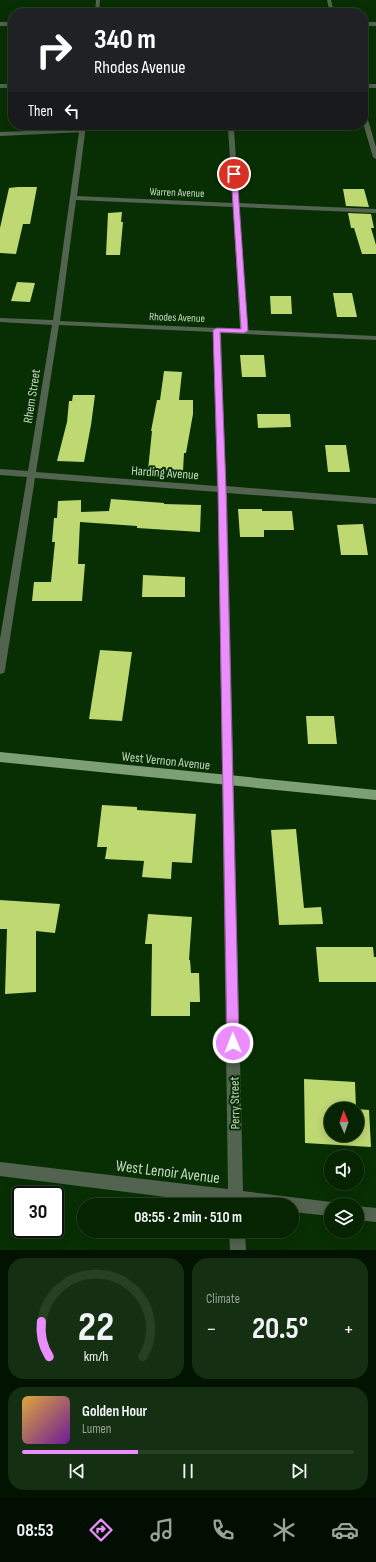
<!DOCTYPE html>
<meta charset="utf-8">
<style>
:root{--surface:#062302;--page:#142f11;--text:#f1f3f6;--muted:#98a499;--line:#274024;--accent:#eb8dfc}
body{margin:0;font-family:"Sofia Sans Condensed",sans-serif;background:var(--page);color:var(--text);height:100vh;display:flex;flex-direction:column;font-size:15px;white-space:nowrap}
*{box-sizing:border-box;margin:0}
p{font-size:13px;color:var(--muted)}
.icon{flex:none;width:22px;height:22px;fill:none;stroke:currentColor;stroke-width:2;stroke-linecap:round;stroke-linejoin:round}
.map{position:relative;height:1250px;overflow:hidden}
.drawer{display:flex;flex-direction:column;gap:8px;padding:8px;background:#031301;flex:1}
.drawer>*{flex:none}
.hud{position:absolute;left:8px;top:8px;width:360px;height:122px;border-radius:16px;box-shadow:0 2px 10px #0003,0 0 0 1px var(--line);background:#202124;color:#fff;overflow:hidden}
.needle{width:26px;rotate:358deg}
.tools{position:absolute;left:324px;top:1102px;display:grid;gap:8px}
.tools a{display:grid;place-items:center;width:40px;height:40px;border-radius:50%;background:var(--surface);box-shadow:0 2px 10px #0003,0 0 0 1px var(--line);font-size:20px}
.speed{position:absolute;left:12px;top:1186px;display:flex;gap:8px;font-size:20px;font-weight:700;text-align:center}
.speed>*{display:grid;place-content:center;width:52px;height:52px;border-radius:50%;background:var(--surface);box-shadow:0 2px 10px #0003,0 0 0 1px var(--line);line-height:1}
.speed .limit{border:2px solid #111;border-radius:6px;background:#fff;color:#111}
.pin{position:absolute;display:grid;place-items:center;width:34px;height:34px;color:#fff;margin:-17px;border:2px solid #fff;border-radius:50%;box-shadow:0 1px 4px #0007}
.me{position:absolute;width:44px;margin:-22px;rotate:359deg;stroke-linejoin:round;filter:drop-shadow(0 0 3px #0008)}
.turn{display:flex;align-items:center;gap:14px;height:84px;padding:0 20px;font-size:18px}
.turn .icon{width:52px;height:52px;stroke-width:2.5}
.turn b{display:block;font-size:28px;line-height:34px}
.then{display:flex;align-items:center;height:38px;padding:0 20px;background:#0003;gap:8px;font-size:15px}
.big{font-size:30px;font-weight:700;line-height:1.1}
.drawer .card{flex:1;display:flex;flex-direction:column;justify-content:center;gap:6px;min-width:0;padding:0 14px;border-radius:16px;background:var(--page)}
.drawer .dial{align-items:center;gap:0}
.dial svg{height:104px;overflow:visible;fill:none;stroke:var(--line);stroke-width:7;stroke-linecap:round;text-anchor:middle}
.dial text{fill:var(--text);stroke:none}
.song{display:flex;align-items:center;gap:12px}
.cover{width:48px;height:48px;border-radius:6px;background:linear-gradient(135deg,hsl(40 70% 55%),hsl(280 70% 35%))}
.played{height:4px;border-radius:2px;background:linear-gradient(90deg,var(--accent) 35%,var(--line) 35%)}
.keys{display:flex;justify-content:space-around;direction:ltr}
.heat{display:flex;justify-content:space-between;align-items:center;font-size:22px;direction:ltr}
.drawer .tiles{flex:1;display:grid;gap:8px;grid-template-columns:1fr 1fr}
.card:last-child{grid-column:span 2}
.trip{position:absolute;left:77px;top:1198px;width:222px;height:40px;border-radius:20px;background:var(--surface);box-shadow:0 2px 10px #0003,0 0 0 1px var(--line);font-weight:700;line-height:40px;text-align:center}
.tab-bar{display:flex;height:64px;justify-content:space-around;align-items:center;background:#020e01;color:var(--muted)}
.tab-bar .icon{width:28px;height:28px}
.tab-bar .selected{color:var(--accent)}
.tab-bar b{font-size:18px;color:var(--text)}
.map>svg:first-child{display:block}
.building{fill:#bed872}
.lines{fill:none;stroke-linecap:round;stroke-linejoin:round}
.service{fill:#52634f;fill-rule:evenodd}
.minor{fill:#52634f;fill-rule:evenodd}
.primary{fill:#7c9f76;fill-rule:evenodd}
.route{fill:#eb8dfc;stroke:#995ca4}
.labels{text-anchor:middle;stroke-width:4;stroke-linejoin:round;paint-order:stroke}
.far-street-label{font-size:11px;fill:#c3d9c0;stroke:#082f03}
.street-label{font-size:13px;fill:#c3d9c0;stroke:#082f03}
.near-street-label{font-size:16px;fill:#c3d9c0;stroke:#082f03}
</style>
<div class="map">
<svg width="376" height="1250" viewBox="0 0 376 1250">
<rect width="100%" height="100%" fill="#082f03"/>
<path class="building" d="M 18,187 L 37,187 L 30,224 L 23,224 L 16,254 L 0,253 L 0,228 L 9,188 Z
M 343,189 L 364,189 L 369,207 L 346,206 Z
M 122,212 L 121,222 L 123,222 L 120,255 L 106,255 L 108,213 Z
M 348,213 L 371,214 L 374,228 L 371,228 L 376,245 L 376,254 L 362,254 L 354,228 L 351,228 Z
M 17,282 L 35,283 L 30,302 L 11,301 Z
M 333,293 L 352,293 L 357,317 L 337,317 Z
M 270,296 L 291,296 L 292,314 L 271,314 Z
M 240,355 L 264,355 L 266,377 L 242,377 Z
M 164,371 L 182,372 L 179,400 L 193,400 L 193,414 L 186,453 L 184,453 L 183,471 L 148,470 L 152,431 L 151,431 L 157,400 L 160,400 Z
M 73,395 L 95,395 L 91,425 L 84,462 L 57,461 L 67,422 L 69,401 L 72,401 Z
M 257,414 L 290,414 L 291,427 L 258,428 Z
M 325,445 L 346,445 L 350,472 L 328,472 Z
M 111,499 L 164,503 L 164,504 L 201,505 L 200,532 L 137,528 L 137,526 L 80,522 L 78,564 L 85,564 L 82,601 L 32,601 L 34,582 L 51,582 L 55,542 L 52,542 L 54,518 L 57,518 L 58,501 L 81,500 L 81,512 L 109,511 Z
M 238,509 L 262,509 L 262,511 L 292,511 L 294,530 L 264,530 L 264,537 L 240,537 Z
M 363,524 L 368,555 L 341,555 L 337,525 Z
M 143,575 L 185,577 L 185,597 L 142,597 Z
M 100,650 L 132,652 L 122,721 L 89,719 Z
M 306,716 L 334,716 L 337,744 L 308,744 Z
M 102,805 L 137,807 L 137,810 L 196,814 L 192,863 L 172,862 L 171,879 L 142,877 L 144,861 L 105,859 L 107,847 L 97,847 Z
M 296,829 L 304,908 L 321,907 L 323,924 L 279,925 L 271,830 Z
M 0,900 L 60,904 L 55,933 L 36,931 L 36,992 L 5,994 L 7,929 L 0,929 Z
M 148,914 L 192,917 L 189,960 L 190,960 L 191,973 L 199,973 L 200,1002 L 190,1002 L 190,1016 L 151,1016 L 152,944 L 145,944 Z
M 316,947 L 373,947 L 374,957 L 376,957 L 376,982 L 319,982 Z
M 304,1079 L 355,1082 L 356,1109 L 331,1109 L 331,1135 L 357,1135 L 357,1109 L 369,1110 L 371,1147 L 305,1143 Z"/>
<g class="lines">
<path class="service" d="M 83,129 L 85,130 L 85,132 L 0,136 L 0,132 Z"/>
<path class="minor" d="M 96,0 L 100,0 L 99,13 L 95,13 Z
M 327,0 L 331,0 L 334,13 L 330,13 Z
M 0,22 L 13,22 L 13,26 L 0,26 Z
M 363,22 L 376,22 L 376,26 L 363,26 Z
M 0,84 L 13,84 L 13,88 L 0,88 Z
M 363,84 L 376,84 L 376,88 L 363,88 Z
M 363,111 L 366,113 L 376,147 L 376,159 L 373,157 L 363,123 Z
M 80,125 L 86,125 L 77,196 L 233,203 L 228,129 L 231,127 L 234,129 L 239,203 L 376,209 L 376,213 L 239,207 L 248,330 L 376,336 L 376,340 L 221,333 L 226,486 L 376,498 L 376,504 L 227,493 L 243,1191 L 331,1202 L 337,1205 L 331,1205 L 331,1216 L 292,1212 L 292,1205 L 229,1205 L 0,1176 L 0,1162 L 228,1189 L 218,492 L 35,478 L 5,670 L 4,673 L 0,674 L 0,639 L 27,477 L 0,475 L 0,469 L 28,471 L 52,325 L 0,322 L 0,318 L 53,320 ZM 76,200 L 233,207 L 240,329 L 60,321 ZM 59,325 L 213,332 L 217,486 L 36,472 Z
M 357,1206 L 376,1208 L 376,1222 L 357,1220 Z
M 229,1231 L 245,1231 L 246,1250 L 230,1250 Z"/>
<path class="primary" d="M 0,752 L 376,790 L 376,800 L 0,762 Z"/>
</g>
<path class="route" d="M 234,172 L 237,174 L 248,331 L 244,333 L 220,332 L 226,489 L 239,1043 L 237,1047 L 233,1049 L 228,1047 L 227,1043 L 218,489 L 213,330 L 217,328 L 241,329 L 231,174 Z"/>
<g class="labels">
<g class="far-street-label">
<text transform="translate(177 192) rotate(2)" y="4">Warren Avenue</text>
<text transform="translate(177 317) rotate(2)" y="4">Rhodes Avenue</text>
</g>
<g class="street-label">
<text transform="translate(31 396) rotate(-81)" y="5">Rhem Street</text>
<text transform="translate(165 472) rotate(4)" y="5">Harding Avenue</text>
<text transform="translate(166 760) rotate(6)" y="5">West Vernon Avenue</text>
<text transform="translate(234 1103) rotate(-91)" y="5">Perry Street</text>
</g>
<g class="near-street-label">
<text transform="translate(168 1171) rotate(7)" y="6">West Lenoir Avenue</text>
</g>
</g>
</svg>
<div class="tools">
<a><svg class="needle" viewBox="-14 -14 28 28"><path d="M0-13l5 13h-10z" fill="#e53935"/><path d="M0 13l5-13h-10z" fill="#98a499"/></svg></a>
<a><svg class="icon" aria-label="sound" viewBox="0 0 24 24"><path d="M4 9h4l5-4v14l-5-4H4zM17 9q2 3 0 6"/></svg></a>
<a><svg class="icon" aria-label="layers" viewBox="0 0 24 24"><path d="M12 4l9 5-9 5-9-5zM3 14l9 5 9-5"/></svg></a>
</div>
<div class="speed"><div class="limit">30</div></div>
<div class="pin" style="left:234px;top:174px;background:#d93025"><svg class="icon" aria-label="arrive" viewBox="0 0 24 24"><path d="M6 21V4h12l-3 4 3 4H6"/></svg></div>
<svg class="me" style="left:233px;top:1043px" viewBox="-20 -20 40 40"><circle r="17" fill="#eb8dfc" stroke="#fff" stroke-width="3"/><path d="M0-11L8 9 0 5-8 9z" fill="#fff"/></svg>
<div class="trip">08:55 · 2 min · 510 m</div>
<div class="hud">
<div class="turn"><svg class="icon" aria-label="right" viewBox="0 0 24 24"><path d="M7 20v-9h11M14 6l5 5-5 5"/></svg><div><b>340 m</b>Rhodes Avenue</div></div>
<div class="then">Then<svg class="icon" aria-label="left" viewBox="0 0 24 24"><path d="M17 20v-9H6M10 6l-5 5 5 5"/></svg></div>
</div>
</div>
<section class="drawer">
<div class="tiles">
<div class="card dial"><svg viewBox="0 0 100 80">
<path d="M14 69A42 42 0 1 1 86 69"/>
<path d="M14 69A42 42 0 0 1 8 42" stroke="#eb8dfc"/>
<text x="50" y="56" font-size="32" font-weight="700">22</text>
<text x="50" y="72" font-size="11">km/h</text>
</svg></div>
<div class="card"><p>Climate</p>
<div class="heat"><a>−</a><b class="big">20.5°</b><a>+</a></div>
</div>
<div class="card">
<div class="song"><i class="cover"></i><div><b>Golden Hour</b><p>Lumen</p></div></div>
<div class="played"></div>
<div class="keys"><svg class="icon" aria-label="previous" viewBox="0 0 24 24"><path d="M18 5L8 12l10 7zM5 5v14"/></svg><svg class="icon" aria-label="pause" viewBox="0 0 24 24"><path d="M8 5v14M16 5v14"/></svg><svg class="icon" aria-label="next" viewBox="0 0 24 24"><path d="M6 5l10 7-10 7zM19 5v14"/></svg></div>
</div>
</div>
</section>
<nav class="tab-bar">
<b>08:53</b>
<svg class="icon selected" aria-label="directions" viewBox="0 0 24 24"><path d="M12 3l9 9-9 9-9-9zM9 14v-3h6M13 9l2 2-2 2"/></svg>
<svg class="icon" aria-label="music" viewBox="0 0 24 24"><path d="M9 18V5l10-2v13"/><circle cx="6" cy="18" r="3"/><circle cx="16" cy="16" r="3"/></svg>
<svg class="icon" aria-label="phone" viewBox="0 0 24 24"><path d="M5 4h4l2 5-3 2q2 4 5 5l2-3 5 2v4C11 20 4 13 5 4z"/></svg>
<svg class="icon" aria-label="climate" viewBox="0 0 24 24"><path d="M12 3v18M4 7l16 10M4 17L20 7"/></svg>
<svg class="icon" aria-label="car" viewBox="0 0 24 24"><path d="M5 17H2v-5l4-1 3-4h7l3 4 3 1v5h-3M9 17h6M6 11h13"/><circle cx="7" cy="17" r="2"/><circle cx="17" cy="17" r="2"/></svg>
</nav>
